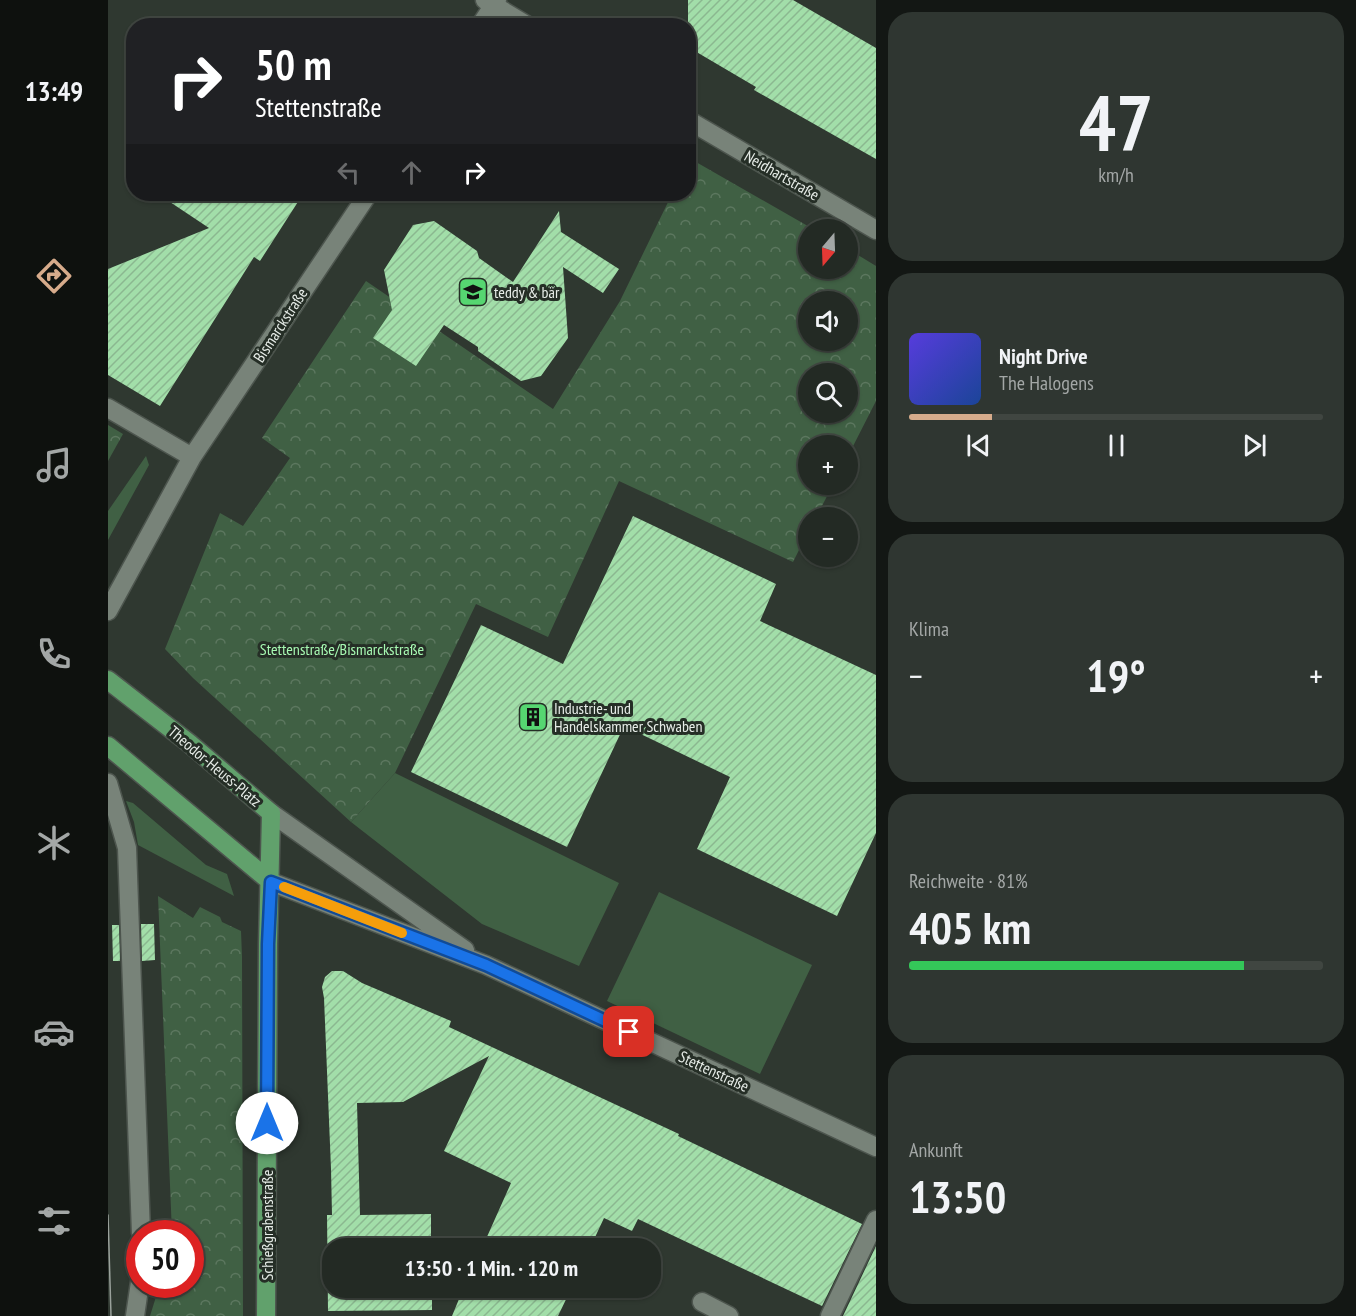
<!DOCTYPE html>
<html lang="de">
<meta charset="utf-8">
<style>
:root{--surface:#232a24;--page:#2f3631;--text:#f1f3f6;--muted:#a3a7a6;--line:#404641;--accent:#d6ab8b}
body{margin:0;font-family:"PT Sans Narrow",sans-serif;background:var(--page);color:var(--text);height:100vh;display:flex;flex-direction:column;font-size:22px;white-space:nowrap}
*{box-sizing:border-box;margin:0}
p{font-size:20px;color:var(--muted)}
.icon{flex:none;width:33px;height:33px;fill:none;stroke:currentColor;stroke-width:2;stroke-linecap:round;stroke-linejoin:round}
.map{position:relative;flex:1;overflow:hidden}
.sheet{display:flex;flex-direction:column;gap:12px;padding:12px;background:#131714;width:480px}
.sheet>*{flex:none}
.top-card{position:absolute;left:18px;top:18px;width:570px;height:183px;border-radius:24px;box-shadow:0 2px 4px #0004,0 0 0 2px var(--line);background:#202124;color:#fff;overflow:hidden}
.needle{width:39px;rotate:199deg}
.fabs{position:absolute;left:690px;top:219px;display:grid;gap:12px}
.fabs a{display:grid;place-items:center;width:60px;height:60px;border-radius:50%;background:var(--surface);box-shadow:0 2px 4px #0004,0 0 0 2px var(--line);font-size:30px}
.speed{position:absolute;left:18px;top:1220px;display:flex;gap:12px;font-size:30px;font-weight:700;text-align:center}
.speed>*{display:grid;place-content:center;width:78px;height:78px;border-radius:50%;background:var(--surface);box-shadow:0 2px 4px #0004,0 0 0 2px var(--line);line-height:1}
.speed .limit{border:9px solid #d22;background:#fff;color:#111}
.pin{position:absolute;display:grid;place-items:center;width:51px;height:51px;color:#fff;margin:-26px;border-radius:12px;box-shadow:0 3px 9px #0006}
.me{position:absolute;width:66px;margin:-33px;rotate:0deg;stroke-linejoin:round;filter:drop-shadow(0 0 4px #0008)}
.turn{display:flex;align-items:center;gap:21px;height:126px;padding:0 30px;font-size:27px}
.turn .icon{width:78px;height:78px;stroke-width:2.5}
.turn b{display:block;font-size:42px;line-height:51px}
.lanes{display:flex;align-items:center;height:57px;padding:0 30px;background:#0003;justify-content:center;gap:30px;direction:ltr}
.lanes .off{opacity:.35}
.big{font-size:45px;font-weight:700;line-height:1.1}
.sheet .card{flex:1;display:flex;flex-direction:column;justify-content:center;gap:9px;min-width:0;padding:0 21px;border-radius:24px;background:var(--page)}
.sheet .dial{align-items:center;gap:0}
.dial b{font-size:78px;line-height:1}
.song{display:flex;align-items:center;gap:18px}
.cover{width:72px;height:72px;border-radius:9px;background:linear-gradient(135deg,hsl(250 70% 55%),hsl(220 70% 35%))}
.played{height:6px;border-radius:3px;background:linear-gradient(90deg,var(--accent) 20%,var(--line) 20%)}
.keys{display:flex;justify-content:space-around;direction:ltr}
.heat{display:flex;justify-content:space-between;align-items:center;font-size:33px;direction:ltr}
.charge{height:9px;border-radius:4px;background:linear-gradient(90deg,#34c759 81%,var(--line) 0)}
.trip{position:absolute;left:214px;top:1238px;width:339px;height:60px;border-radius:24px;background:var(--surface);box-shadow:0 2px 4px #0004,0 0 0 2px var(--line);font-weight:700;line-height:60px;text-align:center}
main{display:flex;flex:1;min-height:0}
.menu{display:flex;flex-direction:column;width:108px;justify-content:space-around;align-items:center;background:#0e110e;color:var(--muted)}
.menu .icon{width:42px;height:42px}
.menu .current{color:var(--accent)}
.menu b{font-size:27px;color:var(--text)}
.map>svg:first-child{display:block}
.grass{fill:#406044}
.forest{fill:url(#forest-crowns);fill-rule:evenodd}
.building{fill:url(#building-hatch)}
.lines{fill:none;stroke-linecap:round;stroke-linejoin:round}
.minor-casing{stroke:#4d554e;stroke-width:21}
.major-casing{stroke:#4d554e;stroke-width:21}
.minor{stroke:#788379;stroke-width:18}
.major{stroke:#61a16c;stroke-width:18}
.tram{stroke:#9aa19b;stroke-width:1.5}
.route-casing{stroke:#114b97;stroke-width:15}
.route{stroke:#1a73e8;stroke-width:10}
.slow{stroke:#f59e0b;stroke-width:10}
.labels{text-anchor:middle;stroke-width:6;stroke-linejoin:round;paint-order:stroke}
.street-label{font-size:16px;fill:#e7ede8;stroke:#252e26}
.poi-label{font-size:16px;fill:#e7ede8;stroke:#252e26;text-anchor:start}
.park-label{font-size:16px;fill:#a7f9b2;stroke:#252e26}
</style>
<main>
<nav class="menu">
<b>13:49</b>
<svg class="icon current" aria-label="directions" viewBox="0 0 24 24"><path d="M12 3l9 9-9 9-9-9zM9 14v-3h6M13 9l2 2-2 2"/></svg>
<svg class="icon" aria-label="music" viewBox="0 0 24 24"><path d="M9 18V5l10-2v13"/><circle cx="6" cy="18" r="3"/><circle cx="16" cy="16" r="3"/></svg>
<svg class="icon" aria-label="phone" viewBox="0 0 24 24"><path d="M5 4h4l2 5-3 2q2 4 5 5l2-3 5 2v4C11 20 4 13 5 4z"/></svg>
<svg class="icon" aria-label="climate" viewBox="0 0 24 24"><path d="M12 3v18M4 7l16 10M4 17L20 7"/></svg>
<svg class="icon" aria-label="car" viewBox="0 0 24 24"><path d="M5 17H2v-5l4-1 3-4h7l3 4 3 1v5h-3M9 17h6M6 11h13"/><circle cx="7" cy="17" r="2"/><circle cx="17" cy="17" r="2"/></svg>
<svg class="icon" aria-label="filters" viewBox="0 0 24 24"><path d="M4 7h16M4 17h16"/><circle cx="9" cy="7" r="2"/><circle cx="15" cy="17" r="2"/></svg>
</nav>
<div class="map">
<svg width="768" height="1316" viewBox="0 0 768 1316">
<defs>
<pattern id="forest-crowns" width="20" height="18" patternUnits="userSpaceOnUse" patternTransform="scale(1.5)"><rect width="20" height="18" fill="#406044"/><path d="M2 6a3 3 0 1 1 6 0M12 15a3 3 0 1 1 6 0" fill="none" stroke="#5c775f"/></pattern>
<pattern id="building-hatch" width="6" height="6" patternUnits="userSpaceOnUse" patternTransform="scale(1.5)"><rect width="6" height="6" fill="#a2dea9"/><path d="M-1 1l2-2M0 6l6-6M5 7l2-2" fill="none" stroke="#8bb890"/></pattern>
</defs>
<rect width="100%" height="100%" fill="#2f3830"/>
<path class="grass" d="M 38,456 L 41,465 L 0,540 L 0,511 Z
M 287,773 L 511,883 L 471,966 L 374,924 L 243,822 Z
M 18,801 L 25,803 L 98,865 L 119,874 L 126,896 L 30,845 L 26,822 Z
M 551,892 L 704,965 L 652,1074 L 499,1001 Z"/>
<path class="forest" d="M 581,158 L 705,229 L 700,230 L 700,268 L 740,268 L 740,249 L 768,266 L 768,401 L 740,456 L 740,446 L 700,446 L 700,484 L 725,485 L 708,517 L 700,518 L 700,532 L 685,562 L 511,481 L 440,637 L 368,604 L 287,773 L 243,822 L 85,678 L 57,649 L 112,513 L 135,526 L 182,458 L 154,438 L 258,281 L 445,409 L 512,301 L 564,194 L 580,194 ZM 700,302 L 740,302 L 740,340 L 700,340 ZM 700,374 L 740,374 L 740,412 L 700,412 Z
M 0,425 L 15,434 L 0,461 Z
M 50,896 L 85,918 L 92,907 L 112,917 L 114,922 L 133,931 L 134,957 L 135,1316 L 42,1316 L 52,1284 L 82,1284 L 82,1233 L 64,1233 Z"/>
<path class="building" d="M 580,0 L 685,0 L 768,48 L 768,159 L 646,90 L 648,87 L 580,47 Z
M 50,194 L 195,194 L 152,261 L 146,257 L 52,406 L 0,375 L 0,269 L 101,228 Z
M 451,211 L 453,232 L 511,269 L 495,293 L 455,267 L 460,338 L 433,376 L 413,381 L 370,351 L 370,347 L 336,325 L 308,366 L 265,338 L 284,310 L 276,270 L 305,225 L 326,221 L 369,251 L 371,258 L 405,282 Z
M 525,516 L 668,584 L 652,621 L 768,675 L 768,833 L 729,916 L 589,849 L 622,777 L 516,726 L 459,847 L 303,772 L 373,625 L 455,664 Z
M 33,924 L 46,924 L 47,960 L 34,961 Z
M 4,925 L 11,925 L 12,961 L 5,961 Z
M 224,971 L 235,971 L 254,983 L 343,1021 L 341,1027 L 571,1134 L 570,1136 L 754,1224 L 714,1306 L 530,1219 L 524,1231 L 496,1218 L 482,1248 L 374,1248 L 403,1183 L 336,1151 L 381,1056 L 295,1102 L 249,1103 L 252,1215 L 323,1214 L 323,1248 L 225,1248 L 225,1287 L 324,1287 L 324,1310 L 220,1311 L 219,1215 L 224,1215 L 223,1169 L 216,998 L 214,987 L 217,977 Z
M 768,1246 L 768,1316 L 735,1316 Z
M 356,1287 L 464,1287 L 450,1316 L 344,1316 Z"/>
<g class="lines">
<g class="minor-casing">
<path id="minor" d="M 377,0 L 420,26
M 372,26 L 389,0
M 580,120 L 768,230
M 0,408 L 84,457
M 0,611 L 84,457 L 260,194
M 0,783 L 19,848 L 33,1233
M 163,813 L 357,950
M 163,882 L 378,965 L 768,1147
M 594,1302 L 621,1316
M 27,1316 L 32,1282
M 722,1316 L 768,1220"/>
</g>
<g class="major-casing">
<path id="major" d="M 0,680 L 81,743 L 163,813 L 160,944 L 158,1316
M 0,746 L 163,882"/>
</g>
<use href="#minor" class="minor"/>
<use href="#major" class="major"/>
<path class="tram" d="M 0,1215 L 3,1316"/>
</g>
<g class="lines">
<g class="route-casing">
<path id="route" d="M 159,1123 L 160,944 L 163,882 L 378,965 L 521,1032"/>
</g>
<use href="#route" class="route"/>
<path class="slow" d="M 176,887 L 294,933"/>
</g>
<defs>
<g id="school-square" transform="scale(1.5)"><rect x="-9" y="-9" width="18" height="18" rx="4" fill="#56d671" stroke="#252e26"/><path d="M0-5L7-2L0 1L-7-2ZM-4 1L0 2.5L4 1V4Q0 6-4 4Z" fill="#111"/></g>
<g id="building-square" transform="scale(1.5)"><rect x="-9" y="-9" width="18" height="18" rx="4" fill="#56d671" stroke="#252e26"/><path d="M-4-6H4V6H1V3H-1V6H-4ZM-2.5-4.3h1.7v1.8h-1.7ZM.8-4.3h1.7v1.8H.8ZM-2.5-1h1.7V.8h-1.7ZM.8-1h1.7V.8H.8Z" fill="#111"/></g>
</defs>
<g fill-rule="evenodd">
<use href="#school-square" x="365" y="292"/>
<use href="#building-square" x="425" y="717"/>
</g>
<g class="labels">
<g class="street-label">
<text transform="translate(674 175) rotate(30)" y="6">Neidhartstraße</text>
<text transform="translate(172 325) rotate(-57)" y="6">Bismarckstraße</text>
<text transform="translate(107 766) rotate(40)" y="6">Theodor-Heuss-Platz</text>
<text transform="translate(606 1071) rotate(25)" y="6">Stettenstraße</text>
<text transform="translate(159 1225) rotate(-90)" y="6">Schießgrabenstraße</text>
</g>
<g class="poi-label">
<text x="386" y="298">teddy &amp; bär</text>
<text x="446" y="714">Industrie- und<tspan x="446" dy="18">Handelskammer Schwaben</tspan></text>
</g>
<g class="park-label">
<text x="234" y="655">Stettenstraße/Bismarckstraße</text>
</g>
</g>
</svg>
<div class="fabs">
<a><svg class="needle" viewBox="-14 -14 28 28"><path d="M0-13l5 13h-10z" fill="#e53935"/><path d="M0 13l5-13h-10z" fill="#a3a7a6"/></svg></a>
<a><svg class="icon" aria-label="sound" viewBox="0 0 24 24"><path d="M4 9h4l5-4v14l-5-4H4zM17 9q2 3 0 6"/></svg></a>
<a><svg class="icon" aria-label="search" viewBox="0 0 24 24"><circle cx="10" cy="10" r="6"/><path d="M15 15l6 6"/></svg></a>
<a>+</a>
<a>−</a>
</div>
<div class="speed"><div class="limit">50</div></div>
<div class="pin" style="left:521px;top:1032px;background:#d93025"><svg class="icon" aria-label="arrive" viewBox="0 0 24 24"><path d="M6 21V4h12l-3 4 3 4H6"/></svg></div>
<svg class="me" style="left:159px;top:1123px" viewBox="-20 -20 40 40"><circle r="19" fill="#fff"/><path d="M0-13L10 11 0 6-10 11z" fill="#1a73e8"/></svg>
<div class="trip">13:50 · 1 Min. · 120 m</div>
<div class="top-card">
<div class="turn"><svg class="icon" aria-label="right" viewBox="0 0 24 24"><path d="M7 20v-9h11M14 6l5 5-5 5"/></svg><div><b>50 m</b>Stettenstraße</div></div>
<div class="lanes"><svg class="icon off" aria-label="left" viewBox="0 0 24 24"><path d="M17 20v-9H6M10 6l-5 5 5 5"/></svg><svg class="icon off" aria-label="ahead" viewBox="0 0 24 24"><path d="M12 20V5M6 11l6-6 6 6"/></svg><svg class="icon" aria-label="right" viewBox="0 0 24 24"><path d="M7 20v-9h11M14 6l5 5-5 5"/></svg></div>
</div>
</div>
<section class="sheet">
<div class="card dial"><b>47</b><p>km/h</p></div>
<div class="card">
<div class="song"><i class="cover"></i><div><b>Night Drive</b><p>The Halogens</p></div></div>
<div class="played"></div>
<div class="keys"><svg class="icon" aria-label="previous" viewBox="0 0 24 24"><path d="M18 5L8 12l10 7zM5 5v14"/></svg><svg class="icon" aria-label="pause" viewBox="0 0 24 24"><path d="M8 5v14M16 5v14"/></svg><svg class="icon" aria-label="next" viewBox="0 0 24 24"><path d="M6 5l10 7-10 7zM19 5v14"/></svg></div>
</div>
<div class="card"><p>Klima</p>
<div class="heat"><a>−</a><b class="big">19°</b><a>+</a></div>
</div>
<div class="card"><p>Reichweite · 81%</p><b class="big">405 km</b><div class="charge"></div></div>
<div class="card"><p>Ankunft</p><b class="big">13:50</b></div>
</section>
</main>
